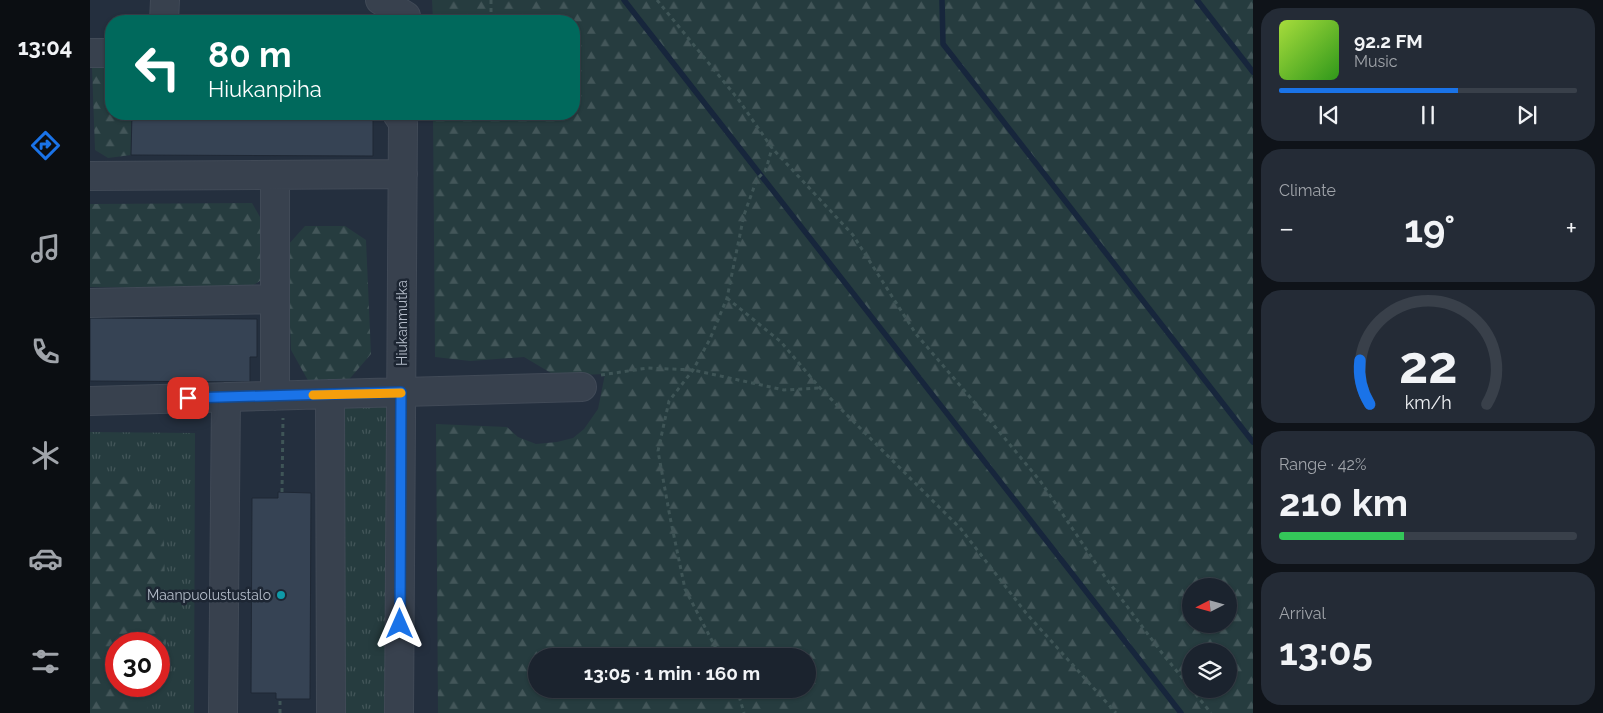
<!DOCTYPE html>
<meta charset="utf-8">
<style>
:root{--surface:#1b232e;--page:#242b36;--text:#f1f3f6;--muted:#a0a4aa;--line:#39404a;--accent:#1a73e8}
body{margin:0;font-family:Raleway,sans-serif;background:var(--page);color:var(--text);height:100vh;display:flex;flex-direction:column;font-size:19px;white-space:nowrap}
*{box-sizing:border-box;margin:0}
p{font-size:16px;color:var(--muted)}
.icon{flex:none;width:28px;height:28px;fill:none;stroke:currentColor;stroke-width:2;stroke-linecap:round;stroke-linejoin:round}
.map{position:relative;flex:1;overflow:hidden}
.panel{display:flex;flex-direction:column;gap:8px;padding:8px;background:#0f1319;width:350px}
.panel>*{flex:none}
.top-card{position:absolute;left:15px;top:15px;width:475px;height:105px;border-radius:20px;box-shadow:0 1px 4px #0004,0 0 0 1px var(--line);background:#00695c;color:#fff;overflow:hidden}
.needle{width:32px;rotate:264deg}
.buttons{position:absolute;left:1092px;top:578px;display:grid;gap:10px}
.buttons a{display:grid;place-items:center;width:55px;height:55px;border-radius:50%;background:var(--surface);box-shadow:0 1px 4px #0004,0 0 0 1px var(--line);font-size:25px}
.speed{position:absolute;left:15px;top:632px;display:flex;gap:10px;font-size:25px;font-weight:700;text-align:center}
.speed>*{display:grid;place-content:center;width:65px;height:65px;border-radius:50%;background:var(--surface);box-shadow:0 1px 4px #0004,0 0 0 1px var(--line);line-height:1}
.speed .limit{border:8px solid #d22;background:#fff;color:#111}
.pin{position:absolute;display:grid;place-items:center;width:42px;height:42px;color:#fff;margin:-21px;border-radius:10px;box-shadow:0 2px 8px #0006}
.me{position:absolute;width:55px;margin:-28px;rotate:0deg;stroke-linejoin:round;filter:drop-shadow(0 0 4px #0008)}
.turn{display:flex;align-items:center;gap:18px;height:105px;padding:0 20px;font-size:22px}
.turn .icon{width:65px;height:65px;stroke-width:2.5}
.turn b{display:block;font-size:35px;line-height:42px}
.big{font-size:38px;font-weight:700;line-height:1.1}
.panel .widget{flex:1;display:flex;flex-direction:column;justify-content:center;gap:8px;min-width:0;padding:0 18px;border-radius:20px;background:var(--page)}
.panel .dial{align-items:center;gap:0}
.dial svg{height:130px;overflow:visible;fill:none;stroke:var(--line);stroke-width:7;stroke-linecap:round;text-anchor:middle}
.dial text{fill:var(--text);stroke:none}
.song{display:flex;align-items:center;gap:15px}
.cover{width:60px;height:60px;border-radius:8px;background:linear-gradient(135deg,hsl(80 70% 55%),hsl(110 70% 35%))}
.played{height:5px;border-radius:2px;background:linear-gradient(90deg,var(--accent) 60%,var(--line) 60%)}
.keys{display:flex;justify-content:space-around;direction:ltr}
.heat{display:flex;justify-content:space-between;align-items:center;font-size:28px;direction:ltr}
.charge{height:8px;border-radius:4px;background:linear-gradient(90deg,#34c759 42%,var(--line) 0)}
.trip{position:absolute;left:438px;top:648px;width:288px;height:50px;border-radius:25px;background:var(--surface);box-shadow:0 1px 4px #0004,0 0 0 1px var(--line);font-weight:700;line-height:50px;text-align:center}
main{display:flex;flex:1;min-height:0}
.tabs{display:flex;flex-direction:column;width:90px;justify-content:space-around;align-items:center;background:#0b0e12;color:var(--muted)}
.tabs .icon{width:35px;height:35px}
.tabs .active{color:var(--accent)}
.tabs b{font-size:22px;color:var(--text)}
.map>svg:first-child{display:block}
.grass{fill:url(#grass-tufts);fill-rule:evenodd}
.forest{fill:url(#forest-firs);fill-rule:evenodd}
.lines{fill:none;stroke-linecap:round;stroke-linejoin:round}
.stream{stroke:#17263c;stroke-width:5.5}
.building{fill:#364354;stroke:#1f2835}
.minor-casing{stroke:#414a57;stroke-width:30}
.path{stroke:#3f5557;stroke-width:3;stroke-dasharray:4 4;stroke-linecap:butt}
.minor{stroke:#38414e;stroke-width:28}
.route-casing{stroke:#114b97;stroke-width:12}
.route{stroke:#1a73e8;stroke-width:9}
.slow{stroke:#f59e0b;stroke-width:9}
.culture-dot{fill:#0f9aa8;stroke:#1d2633;stroke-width:2}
.labels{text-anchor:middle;stroke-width:5;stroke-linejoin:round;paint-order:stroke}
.street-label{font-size:14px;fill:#b4bcc9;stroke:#1d2633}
.poi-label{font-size:14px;fill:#b4bcc9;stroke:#1d2633;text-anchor:end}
</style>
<main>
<nav class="tabs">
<b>13:04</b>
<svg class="icon active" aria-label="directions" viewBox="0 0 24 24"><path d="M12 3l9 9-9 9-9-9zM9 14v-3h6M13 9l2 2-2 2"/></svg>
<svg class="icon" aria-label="music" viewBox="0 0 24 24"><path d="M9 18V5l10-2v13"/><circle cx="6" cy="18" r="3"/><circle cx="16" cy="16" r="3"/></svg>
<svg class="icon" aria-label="phone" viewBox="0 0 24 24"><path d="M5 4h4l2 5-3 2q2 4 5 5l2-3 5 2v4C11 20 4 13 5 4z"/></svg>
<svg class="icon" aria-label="climate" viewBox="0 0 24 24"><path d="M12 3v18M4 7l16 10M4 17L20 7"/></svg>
<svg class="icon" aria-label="car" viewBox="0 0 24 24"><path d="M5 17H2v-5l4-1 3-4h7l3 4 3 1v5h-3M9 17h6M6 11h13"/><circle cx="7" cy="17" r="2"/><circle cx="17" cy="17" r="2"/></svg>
<svg class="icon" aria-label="filters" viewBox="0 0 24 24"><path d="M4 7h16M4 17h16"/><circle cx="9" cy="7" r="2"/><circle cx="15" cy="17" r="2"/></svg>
</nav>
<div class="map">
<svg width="1163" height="713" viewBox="0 0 1163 713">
<defs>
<pattern id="grass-tufts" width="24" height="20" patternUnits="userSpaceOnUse" patternTransform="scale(1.25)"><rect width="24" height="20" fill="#263c3f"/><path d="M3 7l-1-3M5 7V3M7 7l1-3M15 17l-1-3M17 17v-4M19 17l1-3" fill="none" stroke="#435659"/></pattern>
<pattern id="forest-firs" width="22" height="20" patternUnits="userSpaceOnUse" patternTransform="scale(1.25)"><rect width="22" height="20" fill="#263c3f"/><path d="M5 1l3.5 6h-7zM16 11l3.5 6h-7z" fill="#435659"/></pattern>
</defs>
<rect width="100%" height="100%" fill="#242f3e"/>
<path class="grass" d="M 256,403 L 301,405 L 300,713 L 250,713 L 252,411 Z
M 0,432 L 105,433 L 104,713 L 0,713 ZM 26,644 L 69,644 L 69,686 L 26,686 Z"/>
<path class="forest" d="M 342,0 L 1163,0 L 1163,713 L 348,713 L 346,424 L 417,427 L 428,437 L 446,444 L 467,442 L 483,438 L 494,429 L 508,409 L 515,374 L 466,376 L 434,357 L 380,361 L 345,357 L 343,114 L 484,114 L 484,21 L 343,21 ZM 1101,586 L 1139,586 L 1139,624 L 1101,624 ZM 1101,651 L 1139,651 L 1139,689 L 1101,689 ZM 446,656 L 716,656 L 716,689 L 446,689 Z
M 9,59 L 21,60 L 21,114 L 42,114 L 41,155 L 18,158 L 5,150 L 2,68 Z
M 162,203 L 174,224 L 173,279 L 157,289 L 0,287 L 0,204 Z
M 215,226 L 255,226 L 276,240 L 281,354 L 256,383 L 220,384 L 201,350 L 197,246 Z
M 0,473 L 51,476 L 74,538 L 76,643 L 69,669 L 69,644 L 26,644 L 26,686 L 64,686 L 57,709 L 0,709 Z"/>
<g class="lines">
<path class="stream" d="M 534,0 L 1091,713
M 852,0 L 853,44 L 1163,442
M 1107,0 L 1163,72"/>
</g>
<path class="building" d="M 42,114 L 283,114 L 283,156 L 41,155 Z
M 0,318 L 167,319 L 167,357 L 160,357 L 160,382 L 0,381 Z
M 188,492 L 221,493 L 220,699 L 186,699 L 186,693 L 161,693 L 162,498 L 188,498 Z"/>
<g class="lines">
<g class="minor-casing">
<path id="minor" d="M 290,0 L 316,16
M 74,21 L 75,0
M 0,53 L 21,53
M 307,114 L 313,123 L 309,713
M 185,175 L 185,396
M 0,176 L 313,174
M 0,303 L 185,299
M 240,394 L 241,713
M 0,401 L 492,387
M 133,713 L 136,397"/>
</g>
<path class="path" d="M 401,0 L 401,21
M 567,0 L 648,99 L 682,148 L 763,235 L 826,334 L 897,417 L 951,482 L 1015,577 L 1072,653 L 1121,713
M 637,298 L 691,342 L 730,388 L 871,529 L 936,613 L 1026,713
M 511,375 L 558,368 L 603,370 L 694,390 L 729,388
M 192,492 L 193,418
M 630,656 L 595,589 L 580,517 L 568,451 L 579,401 L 603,370 L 620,339 L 637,298 L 654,215 L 667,179 L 675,171 L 677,166 L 682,148
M 647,689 L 654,713
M 190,713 L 190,699"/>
<use href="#minor" class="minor"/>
</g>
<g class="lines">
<g class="route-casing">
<path id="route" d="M 98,398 L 311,392 L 310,624"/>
</g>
<use href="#route" class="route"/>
<path class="slow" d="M 223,395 L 311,393"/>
</g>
<circle class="culture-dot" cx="191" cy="595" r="5"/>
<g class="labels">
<g class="street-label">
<text transform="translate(312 323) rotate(-90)" y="5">Hiukanmutka</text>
</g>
<g class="poi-label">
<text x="181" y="600">Maanpuolustustalo</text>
</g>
</g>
</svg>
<div class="buttons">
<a><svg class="needle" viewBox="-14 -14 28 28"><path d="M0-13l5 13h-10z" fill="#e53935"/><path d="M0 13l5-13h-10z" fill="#a0a4aa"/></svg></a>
<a><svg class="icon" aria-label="layers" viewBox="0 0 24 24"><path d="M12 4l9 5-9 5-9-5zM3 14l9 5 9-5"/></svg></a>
</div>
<div class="speed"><div class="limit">30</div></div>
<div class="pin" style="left:98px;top:398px;background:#d93025"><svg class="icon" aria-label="arrive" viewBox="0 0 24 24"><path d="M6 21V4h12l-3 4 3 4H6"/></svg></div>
<svg class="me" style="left:310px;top:624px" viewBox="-20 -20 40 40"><path d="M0-17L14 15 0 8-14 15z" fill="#1a73e8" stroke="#fff" stroke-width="4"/></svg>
<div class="trip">13:05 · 1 min · 160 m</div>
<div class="top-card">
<div class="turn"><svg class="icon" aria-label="left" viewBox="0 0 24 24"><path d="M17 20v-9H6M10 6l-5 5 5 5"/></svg><div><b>80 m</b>Hiukanpiha</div></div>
</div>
</div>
<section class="panel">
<div class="widget">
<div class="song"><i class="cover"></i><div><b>92.2 FM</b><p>Music</p></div></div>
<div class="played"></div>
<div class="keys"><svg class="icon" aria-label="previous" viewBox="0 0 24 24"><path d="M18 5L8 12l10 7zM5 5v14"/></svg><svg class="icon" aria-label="pause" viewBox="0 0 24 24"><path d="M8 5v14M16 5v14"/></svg><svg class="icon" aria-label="next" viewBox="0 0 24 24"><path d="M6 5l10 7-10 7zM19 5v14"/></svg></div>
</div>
<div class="widget"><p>Climate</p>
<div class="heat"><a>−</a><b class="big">19°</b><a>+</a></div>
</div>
<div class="widget dial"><svg viewBox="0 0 100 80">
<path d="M14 69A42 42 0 1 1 86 69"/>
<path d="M14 69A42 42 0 0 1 8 42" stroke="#1a73e8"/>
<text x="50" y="56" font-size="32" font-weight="700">22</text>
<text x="50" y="72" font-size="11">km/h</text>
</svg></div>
<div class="widget"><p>Range · 42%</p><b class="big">210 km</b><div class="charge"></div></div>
<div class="widget"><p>Arrival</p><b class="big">13:05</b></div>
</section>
</main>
